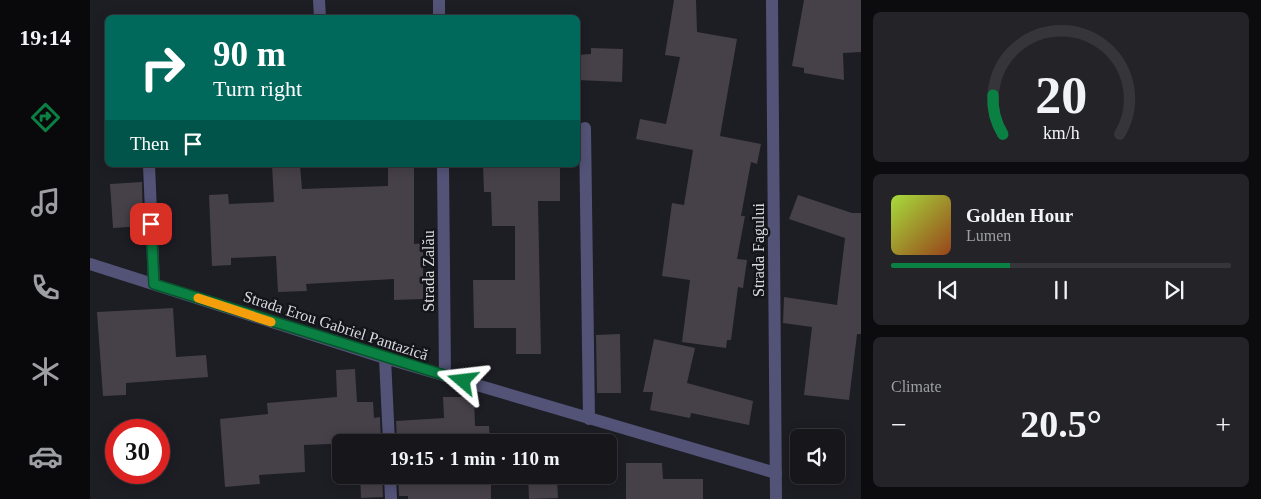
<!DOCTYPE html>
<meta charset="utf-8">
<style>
:root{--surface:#16161b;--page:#232328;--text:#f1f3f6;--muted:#9e9fa3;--line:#35353a;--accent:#0b8043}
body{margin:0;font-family:"Times New Roman",serif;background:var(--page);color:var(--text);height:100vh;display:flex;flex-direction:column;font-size:19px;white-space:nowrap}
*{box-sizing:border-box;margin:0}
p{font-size:16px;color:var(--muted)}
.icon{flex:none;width:28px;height:28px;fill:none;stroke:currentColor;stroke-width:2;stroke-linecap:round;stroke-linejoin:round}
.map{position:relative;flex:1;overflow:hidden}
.details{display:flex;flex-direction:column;gap:12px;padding:12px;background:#0c0c0f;width:400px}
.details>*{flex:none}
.banner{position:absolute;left:15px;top:15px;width:475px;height:152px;border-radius:8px;box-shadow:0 2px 12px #0003,0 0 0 1px var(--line);background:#00695c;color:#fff;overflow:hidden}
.fabs{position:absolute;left:700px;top:429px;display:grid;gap:10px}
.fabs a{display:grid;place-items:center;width:55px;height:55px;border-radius:8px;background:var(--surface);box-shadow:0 2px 12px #0003,0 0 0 1px var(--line);font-size:25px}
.speed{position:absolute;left:15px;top:419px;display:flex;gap:10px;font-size:25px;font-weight:700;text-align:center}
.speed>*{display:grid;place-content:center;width:65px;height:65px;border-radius:50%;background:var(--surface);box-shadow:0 2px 12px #0003,0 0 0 1px var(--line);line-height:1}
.speed .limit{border:8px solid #d22;background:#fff;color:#111}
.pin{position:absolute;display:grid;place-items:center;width:42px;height:42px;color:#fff;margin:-21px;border-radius:10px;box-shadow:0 2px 8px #0006}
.me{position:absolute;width:55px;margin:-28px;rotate:287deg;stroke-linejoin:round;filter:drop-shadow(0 0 4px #0008)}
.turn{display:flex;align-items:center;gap:18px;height:105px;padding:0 25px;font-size:22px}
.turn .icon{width:65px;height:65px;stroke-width:2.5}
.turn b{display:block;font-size:35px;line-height:42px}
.then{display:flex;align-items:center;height:48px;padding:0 25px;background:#0003;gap:10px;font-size:19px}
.big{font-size:38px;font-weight:700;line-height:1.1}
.details .widget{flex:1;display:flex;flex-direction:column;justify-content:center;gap:8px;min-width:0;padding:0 18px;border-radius:8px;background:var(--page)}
.details .dial{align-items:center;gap:0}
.dial svg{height:130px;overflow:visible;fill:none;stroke:var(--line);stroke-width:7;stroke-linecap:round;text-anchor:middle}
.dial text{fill:var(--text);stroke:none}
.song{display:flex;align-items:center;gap:15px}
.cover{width:60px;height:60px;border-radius:8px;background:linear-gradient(135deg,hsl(80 70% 55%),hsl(20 70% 35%))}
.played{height:5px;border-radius:2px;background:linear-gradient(90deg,var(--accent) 35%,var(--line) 35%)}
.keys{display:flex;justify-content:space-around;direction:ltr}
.heat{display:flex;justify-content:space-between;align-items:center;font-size:28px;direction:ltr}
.trip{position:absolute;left:242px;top:434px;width:285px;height:50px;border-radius:8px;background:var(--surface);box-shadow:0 2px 12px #0003,0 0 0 1px var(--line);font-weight:700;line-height:50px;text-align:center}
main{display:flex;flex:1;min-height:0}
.menu{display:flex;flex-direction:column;width:90px;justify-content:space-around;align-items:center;background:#09090b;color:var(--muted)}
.menu .icon{width:35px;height:35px}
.menu .active{color:var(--accent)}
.menu b{font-size:22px;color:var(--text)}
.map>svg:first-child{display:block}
.building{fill:#464148}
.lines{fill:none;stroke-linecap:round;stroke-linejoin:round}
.minor{stroke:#525377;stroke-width:12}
.tertiary{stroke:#525377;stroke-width:12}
.route-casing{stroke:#07532c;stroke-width:12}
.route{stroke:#0b8043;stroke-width:9}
.slow{stroke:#f59e0b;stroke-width:9}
.labels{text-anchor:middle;stroke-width:5;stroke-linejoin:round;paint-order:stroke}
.street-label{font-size:16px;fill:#d9d9de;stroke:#14141b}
</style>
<main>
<nav class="menu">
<b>19:14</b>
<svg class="icon active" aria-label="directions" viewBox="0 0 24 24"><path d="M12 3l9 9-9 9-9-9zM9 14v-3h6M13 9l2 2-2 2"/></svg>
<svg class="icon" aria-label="music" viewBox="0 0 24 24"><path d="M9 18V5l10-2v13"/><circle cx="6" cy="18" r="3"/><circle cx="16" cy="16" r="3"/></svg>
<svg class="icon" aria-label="phone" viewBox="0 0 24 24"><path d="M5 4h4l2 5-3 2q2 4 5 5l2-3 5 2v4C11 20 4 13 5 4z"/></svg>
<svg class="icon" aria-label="climate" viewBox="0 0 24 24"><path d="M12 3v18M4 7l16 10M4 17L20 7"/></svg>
<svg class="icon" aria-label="car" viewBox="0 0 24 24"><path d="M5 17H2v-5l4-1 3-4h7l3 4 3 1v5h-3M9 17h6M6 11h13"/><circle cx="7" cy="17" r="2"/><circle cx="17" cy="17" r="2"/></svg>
</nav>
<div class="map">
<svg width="771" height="499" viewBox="0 0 771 499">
<rect width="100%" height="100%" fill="#1d1d24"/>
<path class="building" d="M 584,0 L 606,0 L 607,32 L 647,39 L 630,136 L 671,144 L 667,164 L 661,162 L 651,216 L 655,216 L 647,259 L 657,260 L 653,288 L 648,287 L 641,340 L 637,340 L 636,348 L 592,342 L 600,280 L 572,276 L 582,203 L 594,205 L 603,150 L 546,139 L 550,119 L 576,124 L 590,57 L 575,55 Z
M 714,0 L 771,0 L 771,52 L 753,53 L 754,80 L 714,73 L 714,68 L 702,66 Z
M 501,48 L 533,49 L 532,82 L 488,80 L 488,55 L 501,54 Z
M 182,165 L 210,165 L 212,189 L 298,186 L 298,165 L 324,165 L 324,244 L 333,243 L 333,299 L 304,300 L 304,279 L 216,284 L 217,291 L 188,292 L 186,256 L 141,258 L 141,265 L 122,266 L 119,195 L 138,194 L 139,204 L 184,202 Z
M 393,165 L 470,165 L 470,201 L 448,201 L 451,354 L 426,354 L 426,328 L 384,328 L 383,280 L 425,280 L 425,226 L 402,226 L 401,192 L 394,192 Z
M 52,182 L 53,226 L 23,228 L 20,184 Z
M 708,195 L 762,213 L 771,213 L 771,334 L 767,334 L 759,400 L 714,395 L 722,327 L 693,323 L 694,297 L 747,305 L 755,238 L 699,219 Z
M 83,308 L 86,357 L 116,355 L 118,377 L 36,383 L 36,395 L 13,396 L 7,312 Z
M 530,334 L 531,393 L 507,393 L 506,335 Z
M 564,339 L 605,348 L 597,383 L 663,401 L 659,425 L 601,413 L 600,418 L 560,410 L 563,392 L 553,392 Z
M 265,369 L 267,402 L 283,402 L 284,418 L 290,417 L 291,442 L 214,445 L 215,472 L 169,475 L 170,484 L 135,487 L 130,419 L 178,414 L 177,403 L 247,397 L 246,370 Z
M 353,397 L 384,397 L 385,426 L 399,426 L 400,442 L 307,442 L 306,421 L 354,418 Z
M 536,463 L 572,463 L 573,479 L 613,479 L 613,499 L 536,499 Z
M 270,475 L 292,475 L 293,497 L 271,498 Z
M 308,475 L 401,475 L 401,499 L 318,499 L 318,496 L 309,496 Z
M 438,475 L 457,475 L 458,480 L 467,479 L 468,498 L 439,499 Z"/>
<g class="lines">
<path class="minor" d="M 229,0 L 230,18
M 349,0 L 349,18
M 495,128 L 499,419
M 59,165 L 64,284
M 353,165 L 355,376
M 0,264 L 295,358 L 686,473
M 295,358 L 299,442
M 300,475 L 301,499"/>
<path class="tertiary" d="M 682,0 L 686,499"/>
</g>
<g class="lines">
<g class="route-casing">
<path id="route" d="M 61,224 L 64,284 L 373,381"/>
</g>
<use href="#route" class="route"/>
<path class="slow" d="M 108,298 L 181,322"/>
</g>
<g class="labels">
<g class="street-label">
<text transform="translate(668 250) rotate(-90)" y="6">Strada Fagului</text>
<text transform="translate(338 271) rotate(-90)" y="6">Strada Zalău</text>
<text transform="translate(246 325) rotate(18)" y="6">Strada Erou Gabriel Pantazică</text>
</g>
</g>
</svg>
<div class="fabs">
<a><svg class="icon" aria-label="sound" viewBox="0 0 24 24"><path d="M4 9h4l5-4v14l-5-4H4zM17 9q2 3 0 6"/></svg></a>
</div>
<div class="speed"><div class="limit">30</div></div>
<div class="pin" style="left:61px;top:224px;background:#d93025"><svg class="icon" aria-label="arrive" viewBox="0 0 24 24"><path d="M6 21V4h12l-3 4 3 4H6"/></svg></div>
<svg class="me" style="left:373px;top:381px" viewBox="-20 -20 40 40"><path d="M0-17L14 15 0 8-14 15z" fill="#0b8043" stroke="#fff" stroke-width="4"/></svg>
<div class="trip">19:15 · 1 min · 110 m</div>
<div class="banner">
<div class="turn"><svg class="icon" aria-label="right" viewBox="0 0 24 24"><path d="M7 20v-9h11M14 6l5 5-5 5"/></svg><div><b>90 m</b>Turn right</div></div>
<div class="then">Then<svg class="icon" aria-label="arrive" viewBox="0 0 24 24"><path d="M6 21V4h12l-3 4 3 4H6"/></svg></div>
</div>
</div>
<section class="details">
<div class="widget dial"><svg viewBox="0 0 100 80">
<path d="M14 69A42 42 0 1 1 86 69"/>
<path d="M14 69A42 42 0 0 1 8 45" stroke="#0b8043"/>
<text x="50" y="56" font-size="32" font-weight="700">20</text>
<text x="50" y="72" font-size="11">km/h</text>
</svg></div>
<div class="widget">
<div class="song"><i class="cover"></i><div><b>Golden Hour</b><p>Lumen</p></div></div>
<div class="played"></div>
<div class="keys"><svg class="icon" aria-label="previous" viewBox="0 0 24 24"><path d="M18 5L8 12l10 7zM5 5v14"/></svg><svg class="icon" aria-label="pause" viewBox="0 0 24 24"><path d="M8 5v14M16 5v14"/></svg><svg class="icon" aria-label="next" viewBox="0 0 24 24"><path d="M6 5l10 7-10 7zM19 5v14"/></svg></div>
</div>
<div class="widget"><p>Climate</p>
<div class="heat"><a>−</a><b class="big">20.5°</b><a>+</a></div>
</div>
</section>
</main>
